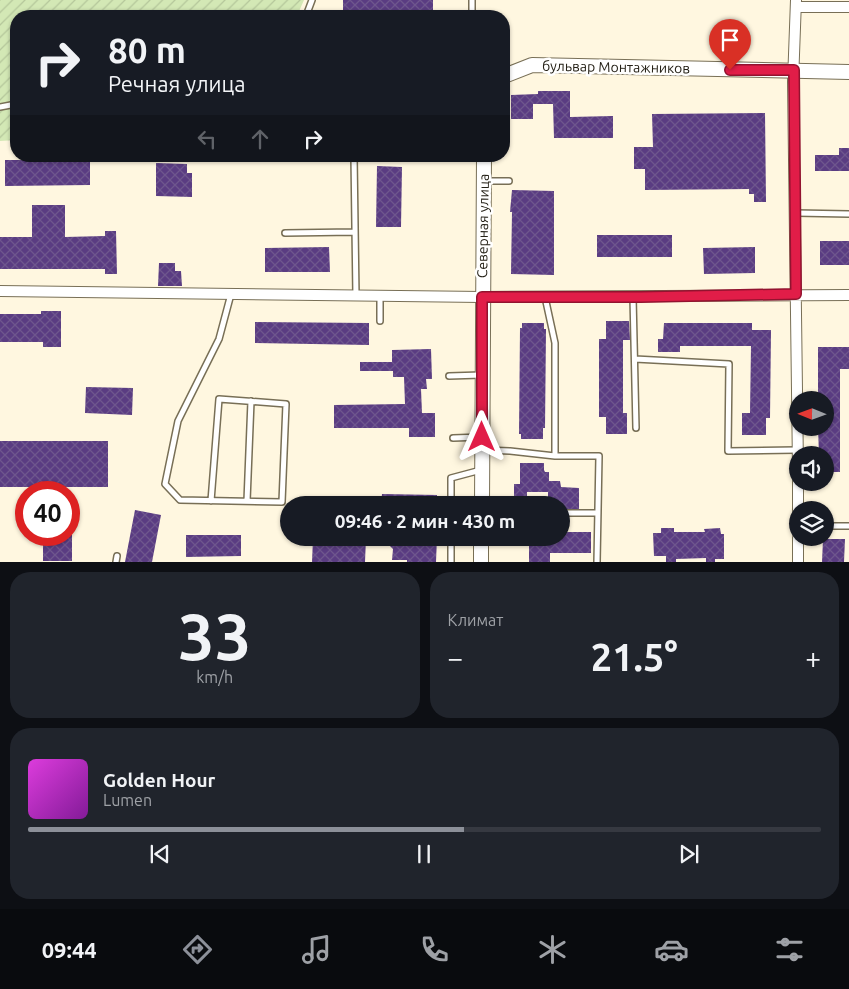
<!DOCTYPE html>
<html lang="ru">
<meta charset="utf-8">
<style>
:root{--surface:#171b24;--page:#20242c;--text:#f1f3f6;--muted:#9ea1a6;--line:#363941;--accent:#8c9099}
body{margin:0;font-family:Ubuntu,sans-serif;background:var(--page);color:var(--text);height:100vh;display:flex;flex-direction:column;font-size:19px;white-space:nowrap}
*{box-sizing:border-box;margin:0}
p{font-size:16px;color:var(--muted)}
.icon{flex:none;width:28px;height:28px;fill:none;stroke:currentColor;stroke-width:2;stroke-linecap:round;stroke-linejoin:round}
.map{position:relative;height:562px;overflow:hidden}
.drawer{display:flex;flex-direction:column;gap:10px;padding:10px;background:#0d0f14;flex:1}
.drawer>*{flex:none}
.hud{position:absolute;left:10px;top:10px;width:500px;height:152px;border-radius:20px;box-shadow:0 1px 4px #0004;background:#171b24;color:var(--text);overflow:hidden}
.needle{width:32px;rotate:271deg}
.controls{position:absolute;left:789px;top:391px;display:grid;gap:10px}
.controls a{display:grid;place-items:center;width:45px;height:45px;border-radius:50%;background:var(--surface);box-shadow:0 1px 4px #0004;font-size:25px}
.speed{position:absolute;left:15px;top:481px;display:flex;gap:10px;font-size:25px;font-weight:700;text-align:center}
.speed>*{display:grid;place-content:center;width:65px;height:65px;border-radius:50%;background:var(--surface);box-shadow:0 1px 4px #0004;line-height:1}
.speed .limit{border:8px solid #d22;background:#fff;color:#111}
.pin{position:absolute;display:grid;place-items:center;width:42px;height:42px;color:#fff;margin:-51px -21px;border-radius:50% 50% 50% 0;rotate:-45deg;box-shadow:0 0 5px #0007}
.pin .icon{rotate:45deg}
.me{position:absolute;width:55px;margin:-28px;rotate:0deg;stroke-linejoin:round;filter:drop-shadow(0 0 4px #0008)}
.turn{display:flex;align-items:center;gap:18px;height:105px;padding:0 15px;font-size:22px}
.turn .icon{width:65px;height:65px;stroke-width:2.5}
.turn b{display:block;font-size:35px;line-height:42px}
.lanes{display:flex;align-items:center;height:48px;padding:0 15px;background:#0003;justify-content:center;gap:25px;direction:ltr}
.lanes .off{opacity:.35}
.big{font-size:38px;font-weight:600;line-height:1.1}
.drawer .tile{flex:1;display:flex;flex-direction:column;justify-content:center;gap:8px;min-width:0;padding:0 18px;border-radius:20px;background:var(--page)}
.drawer .dial{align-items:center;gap:0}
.dial b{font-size:65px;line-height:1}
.song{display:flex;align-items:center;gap:15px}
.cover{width:60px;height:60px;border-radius:8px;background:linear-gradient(135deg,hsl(300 70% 55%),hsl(290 70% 35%))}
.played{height:5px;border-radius:2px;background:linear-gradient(90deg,var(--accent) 55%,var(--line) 55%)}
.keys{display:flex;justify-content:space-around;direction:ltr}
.heat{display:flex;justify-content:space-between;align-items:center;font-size:28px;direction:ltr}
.drawer .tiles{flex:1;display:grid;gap:10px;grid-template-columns:1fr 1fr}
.tile:last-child{grid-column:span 2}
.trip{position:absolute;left:280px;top:496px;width:290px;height:50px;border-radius:25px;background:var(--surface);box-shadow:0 1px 4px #0004;font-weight:600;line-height:50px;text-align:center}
.tab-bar{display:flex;height:80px;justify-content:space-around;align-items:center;background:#090b0e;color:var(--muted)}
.tab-bar .icon{width:35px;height:35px}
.tab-bar .active{color:var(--accent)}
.tab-bar b{font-size:22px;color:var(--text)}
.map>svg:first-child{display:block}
.garden{fill:url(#garden-furrows)}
.building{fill:url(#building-cross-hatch)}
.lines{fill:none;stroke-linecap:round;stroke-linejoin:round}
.lane-casing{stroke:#786f56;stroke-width:8}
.street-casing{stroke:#786f56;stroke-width:12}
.secondary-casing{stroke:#786f56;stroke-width:16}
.lane{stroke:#fff;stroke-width:5}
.street{stroke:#fff;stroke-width:10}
.secondary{stroke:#fff;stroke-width:14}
.route-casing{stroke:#92132f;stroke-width:12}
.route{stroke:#e11d48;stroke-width:9}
.labels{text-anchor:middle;stroke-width:5;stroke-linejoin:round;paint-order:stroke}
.street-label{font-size:14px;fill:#252117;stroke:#fff}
</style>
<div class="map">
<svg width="849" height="562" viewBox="0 0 849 562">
<defs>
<pattern id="garden-furrows" width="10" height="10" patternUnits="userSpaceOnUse" patternTransform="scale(1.25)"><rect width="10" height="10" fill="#d3e8b5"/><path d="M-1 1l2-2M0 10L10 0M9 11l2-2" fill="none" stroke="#b5c79b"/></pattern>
<pattern id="building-cross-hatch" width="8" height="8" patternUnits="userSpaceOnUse" patternTransform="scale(1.25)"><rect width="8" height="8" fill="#5a3c82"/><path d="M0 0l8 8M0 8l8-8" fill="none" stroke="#6e568d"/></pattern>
</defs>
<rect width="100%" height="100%" fill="#fff7e0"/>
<path class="garden" d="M 0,0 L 304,0 L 297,16 L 16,16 L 16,140 L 0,141 Z"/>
<path class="building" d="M 343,0 L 433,0 L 433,16 L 343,16 Z
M 538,91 L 570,91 L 570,117 L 613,116 L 613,138 L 554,138 L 553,104 L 533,104 L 533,119 L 511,119 L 511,95 L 538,94 Z
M 765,113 L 766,202 L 754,202 L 754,194 L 749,194 L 749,189 L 645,190 L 645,169 L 634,169 L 634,147 L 653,147 L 652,114 Z
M 839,148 L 849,148 L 849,171 L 815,171 L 815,155 L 839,155 Z
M 5,160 L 90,160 L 90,185 L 5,186 Z
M 156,163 L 187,164 L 187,173 L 192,173 L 192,197 L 156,196 Z
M 377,166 L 402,167 L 401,227 L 376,227 Z
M 512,190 L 554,191 L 554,275 L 511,274 L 512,212 L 510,212 Z
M 32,205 L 65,205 L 65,237 L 105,236 L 105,231 L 116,231 L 117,274 L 105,274 L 105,269 L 0,269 L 0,237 L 32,237 Z
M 597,235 L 672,235 L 672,257 L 597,257 Z
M 820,241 L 849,241 L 849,265 L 820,265 Z
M 329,247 L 330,272 L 265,272 L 265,248 Z
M 755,247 L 755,273 L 704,274 L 703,248 Z
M 159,263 L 175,263 L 175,271 L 181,271 L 182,286 L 158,286 Z
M 41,311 L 61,311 L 61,347 L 43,347 L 43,342 L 0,342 L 0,314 L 41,314 Z
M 606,321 L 629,321 L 630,340 L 623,340 L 623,413 L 627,413 L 627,434 L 606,434 L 606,417 L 599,417 L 599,339 L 606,339 Z
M 255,322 L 369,323 L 369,345 L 255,343 Z
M 522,323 L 544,323 L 544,329 L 546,329 L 545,428 L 543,428 L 543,439 L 521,439 L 521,434 L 519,434 L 520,328 L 522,328 Z
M 664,323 L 752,323 L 752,330 L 771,330 L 770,418 L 766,418 L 766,435 L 742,435 L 742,413 L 750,413 L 751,346 L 680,346 L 680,352 L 658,352 L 658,339 L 663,339 Z
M 818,347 L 849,347 L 849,369 L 840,369 L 840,472 L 825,472 L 825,455 L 819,455 L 818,428 L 825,428 L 825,400 L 818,400 Z
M 431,349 L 432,379 L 426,379 L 427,389 L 421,389 L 422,413 L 435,413 L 435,437 L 409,437 L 409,428 L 334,428 L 334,405 L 405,404 L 404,377 L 393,377 L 393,371 L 360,371 L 360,362 L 392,362 L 392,350 Z
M 86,387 L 133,388 L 132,415 L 85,413 Z
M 0,441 L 108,441 L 108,487 L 0,487 Z
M 520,463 L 544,463 L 544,470 L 545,472 L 549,472 L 549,481 L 560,481 L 561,487 L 579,488 L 579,509 L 561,509 L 561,505 L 548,503 L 548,492 L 527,492 L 527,505 L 514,505 L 514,484 L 520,484 Z
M 382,494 L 437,495 L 437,505 L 381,505 Z
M 135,510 L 161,515 L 152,562 L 125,562 Z
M 661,528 L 674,528 L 674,532 L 705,532 L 704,529 L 720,528 L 721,534 L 724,534 L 724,559 L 715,559 L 715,562 L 706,562 L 706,558 L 676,559 L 676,562 L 666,562 L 666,556 L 654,556 L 653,533 L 661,533 Z
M 561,532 L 591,532 L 591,553 L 550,553 L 550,562 L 529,562 L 529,538 L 561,538 Z
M 43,535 L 72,535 L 72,561 L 43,561 Z
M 186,535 L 241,535 L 241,556 L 186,557 Z
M 313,538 L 366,538 L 365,562 L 312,562 Z
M 382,538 L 437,538 L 436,562 L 407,562 L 407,560 L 392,560 L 393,549 Z
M 823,539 L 845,539 L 844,562 L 822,562 Z"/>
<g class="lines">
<g class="lane-casing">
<path id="lane" d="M 472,0 L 472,16
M 306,16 L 312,0
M 0,107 L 16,104
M 354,156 L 356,296
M 484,181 L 509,181
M 796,213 L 849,214
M 285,233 L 354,232
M 380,296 L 380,321
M 545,297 L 555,343 L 555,456
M 633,297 L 636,428
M 635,359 L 729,364 L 728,451 L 797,450
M 449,376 L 481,375
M 453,438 L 482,437
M 483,450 L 510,451 L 555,456 L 599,456 L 597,562
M 211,501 L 219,399 L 286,404 L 282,502 L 180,500 L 165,484 L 178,421 L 219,339 L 231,294
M 247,501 L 251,401
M 451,505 L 451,478 L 481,470
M 561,513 L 598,513
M 825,526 L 849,526
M 451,538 L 451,562
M 116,562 L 117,556"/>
</g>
<g class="street-casing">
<path id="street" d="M 796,0 L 793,82 L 798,468
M 796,7 L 849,7
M 0,291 L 482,297 L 849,295
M 798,482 L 798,510
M 798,562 L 798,538"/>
</g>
<g class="secondary-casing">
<path id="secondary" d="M 504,76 L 532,65 L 849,72
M 482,505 L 484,156
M 481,562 L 481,538"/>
</g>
<use href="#lane" class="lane"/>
<use href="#street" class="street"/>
<use href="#secondary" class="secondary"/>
</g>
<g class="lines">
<g class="route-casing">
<path id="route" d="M 482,437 L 482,297 L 641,297 L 796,294 L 794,70 L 730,70"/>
</g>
<use href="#route" class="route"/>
</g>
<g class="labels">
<g class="street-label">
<text transform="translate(616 67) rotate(1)" y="5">бульвар Монтажников</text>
<text transform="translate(483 226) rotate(-89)" y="5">Северная улица</text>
</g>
</g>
</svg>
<div class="controls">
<a><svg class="needle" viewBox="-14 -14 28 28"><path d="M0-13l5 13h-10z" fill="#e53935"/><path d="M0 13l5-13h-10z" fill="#9ea1a6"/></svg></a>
<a><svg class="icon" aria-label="sound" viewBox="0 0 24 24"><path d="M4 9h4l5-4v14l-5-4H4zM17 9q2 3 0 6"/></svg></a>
<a><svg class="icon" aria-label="layers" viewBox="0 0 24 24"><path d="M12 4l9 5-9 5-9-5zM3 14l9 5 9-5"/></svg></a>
</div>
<div class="speed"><div class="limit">40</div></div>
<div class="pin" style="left:730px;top:70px;background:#d93025"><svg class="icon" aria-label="arrive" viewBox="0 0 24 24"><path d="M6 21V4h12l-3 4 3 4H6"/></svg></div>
<svg class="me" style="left:482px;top:437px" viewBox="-20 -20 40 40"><path d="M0-17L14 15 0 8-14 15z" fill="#e11d48" stroke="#fff" stroke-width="4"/></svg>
<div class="trip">09:46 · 2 мин · 430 m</div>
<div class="hud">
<div class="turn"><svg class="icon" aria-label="right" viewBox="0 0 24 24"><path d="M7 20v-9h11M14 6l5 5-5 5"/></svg><div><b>80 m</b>Речная улица</div></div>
<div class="lanes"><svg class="icon off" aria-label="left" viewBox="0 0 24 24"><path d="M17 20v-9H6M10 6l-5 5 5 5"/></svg><svg class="icon off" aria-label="ahead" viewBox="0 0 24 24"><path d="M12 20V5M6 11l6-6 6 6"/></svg><svg class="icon" aria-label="right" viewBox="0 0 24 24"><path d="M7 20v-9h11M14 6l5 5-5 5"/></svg></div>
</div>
</div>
<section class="drawer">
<div class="tiles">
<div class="tile dial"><b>33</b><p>km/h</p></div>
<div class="tile"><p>Климат</p>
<div class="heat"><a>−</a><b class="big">21.5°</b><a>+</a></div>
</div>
<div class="tile">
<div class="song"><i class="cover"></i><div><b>Golden Hour</b><p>Lumen</p></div></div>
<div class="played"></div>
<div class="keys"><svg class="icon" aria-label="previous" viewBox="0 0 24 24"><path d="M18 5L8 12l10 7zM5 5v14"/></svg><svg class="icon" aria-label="pause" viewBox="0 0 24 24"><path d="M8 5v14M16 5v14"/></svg><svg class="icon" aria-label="next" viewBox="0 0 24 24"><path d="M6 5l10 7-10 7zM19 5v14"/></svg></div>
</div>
</div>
</section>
<nav class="tab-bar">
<b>09:44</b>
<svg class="icon active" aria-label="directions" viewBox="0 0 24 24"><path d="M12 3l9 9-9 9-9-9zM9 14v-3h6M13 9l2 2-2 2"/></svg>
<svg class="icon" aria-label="music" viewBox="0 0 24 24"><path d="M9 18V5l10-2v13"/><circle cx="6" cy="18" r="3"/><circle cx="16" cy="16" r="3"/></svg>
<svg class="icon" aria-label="phone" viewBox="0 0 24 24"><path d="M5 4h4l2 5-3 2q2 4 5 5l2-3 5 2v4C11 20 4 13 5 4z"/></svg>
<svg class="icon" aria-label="climate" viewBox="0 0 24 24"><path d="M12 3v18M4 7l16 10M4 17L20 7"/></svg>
<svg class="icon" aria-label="car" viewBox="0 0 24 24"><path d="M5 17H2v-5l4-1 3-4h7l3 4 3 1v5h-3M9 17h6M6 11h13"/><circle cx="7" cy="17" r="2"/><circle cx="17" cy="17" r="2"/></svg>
<svg class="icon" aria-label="filters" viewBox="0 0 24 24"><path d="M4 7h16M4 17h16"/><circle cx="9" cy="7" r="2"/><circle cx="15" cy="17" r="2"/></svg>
</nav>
